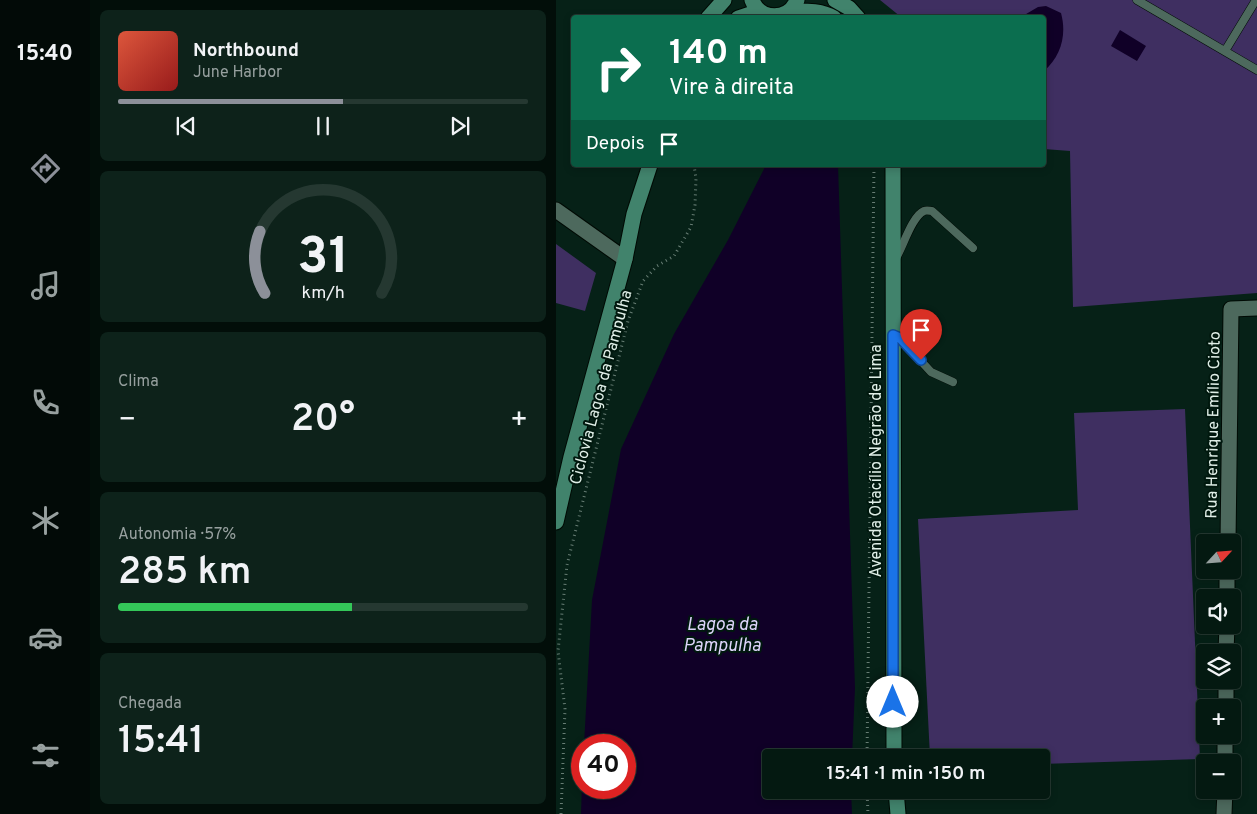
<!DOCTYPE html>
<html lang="pt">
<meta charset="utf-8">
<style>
:root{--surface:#041911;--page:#0d221a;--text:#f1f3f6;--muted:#97a09f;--line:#253831;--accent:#8c9099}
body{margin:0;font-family:Overpass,sans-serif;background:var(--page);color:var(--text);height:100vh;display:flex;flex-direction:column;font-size:19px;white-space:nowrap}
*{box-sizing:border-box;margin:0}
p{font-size:16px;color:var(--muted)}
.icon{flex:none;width:28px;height:28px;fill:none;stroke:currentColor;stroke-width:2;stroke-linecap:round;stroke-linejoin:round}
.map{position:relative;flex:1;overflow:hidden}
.details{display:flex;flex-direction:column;gap:10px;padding:10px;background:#020e09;width:466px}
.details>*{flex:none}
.banner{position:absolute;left:15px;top:15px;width:475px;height:152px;border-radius:5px;box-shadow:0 2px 8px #0003,0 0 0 1px var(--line);background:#0b6e4f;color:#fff;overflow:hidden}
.needle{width:32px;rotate:64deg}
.fabs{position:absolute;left:640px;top:534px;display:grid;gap:10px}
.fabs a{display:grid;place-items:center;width:45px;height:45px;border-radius:5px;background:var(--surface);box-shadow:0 2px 8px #0003,0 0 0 1px var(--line);font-size:25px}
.speed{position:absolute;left:15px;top:734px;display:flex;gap:10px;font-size:25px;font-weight:700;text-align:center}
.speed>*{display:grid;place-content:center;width:65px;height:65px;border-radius:50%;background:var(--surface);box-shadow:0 2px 8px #0003,0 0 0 1px var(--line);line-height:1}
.speed .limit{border:8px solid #d22;background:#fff;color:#111}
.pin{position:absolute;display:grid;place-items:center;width:42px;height:42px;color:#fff;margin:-51px -21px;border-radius:50% 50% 50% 0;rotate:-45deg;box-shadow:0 0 5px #0007}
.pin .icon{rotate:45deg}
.me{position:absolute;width:55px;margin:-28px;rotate:0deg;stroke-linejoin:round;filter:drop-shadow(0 0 4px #0008)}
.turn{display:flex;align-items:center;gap:18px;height:105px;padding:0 15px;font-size:22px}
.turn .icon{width:65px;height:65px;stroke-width:2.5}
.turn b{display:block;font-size:35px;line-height:42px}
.then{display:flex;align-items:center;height:48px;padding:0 15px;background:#0003;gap:10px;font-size:19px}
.big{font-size:38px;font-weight:600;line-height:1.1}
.details .tile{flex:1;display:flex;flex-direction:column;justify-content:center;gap:8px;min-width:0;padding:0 18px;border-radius:8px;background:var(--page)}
.details .dial{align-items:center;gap:0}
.dial svg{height:130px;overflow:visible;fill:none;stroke:var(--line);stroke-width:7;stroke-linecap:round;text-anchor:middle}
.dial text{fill:var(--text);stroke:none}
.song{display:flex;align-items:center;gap:15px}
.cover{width:60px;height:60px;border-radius:8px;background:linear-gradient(135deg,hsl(10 70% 55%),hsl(0 70% 35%))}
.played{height:5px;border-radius:2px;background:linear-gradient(90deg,var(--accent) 55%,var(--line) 55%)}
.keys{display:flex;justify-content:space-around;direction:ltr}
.heat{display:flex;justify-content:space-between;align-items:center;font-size:28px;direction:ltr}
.charge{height:8px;border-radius:4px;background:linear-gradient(90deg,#34c759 57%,var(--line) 0)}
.trip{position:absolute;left:206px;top:749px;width:288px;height:50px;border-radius:5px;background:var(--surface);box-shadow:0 2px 8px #0003,0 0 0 1px var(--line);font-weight:600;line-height:50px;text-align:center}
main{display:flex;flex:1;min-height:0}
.menu{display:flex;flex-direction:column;width:90px;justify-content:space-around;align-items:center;background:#020a07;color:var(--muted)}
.menu .icon{width:35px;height:35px}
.menu .current{color:var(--accent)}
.menu b{font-size:22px;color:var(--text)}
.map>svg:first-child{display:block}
.green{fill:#3f2f61}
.water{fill:#100027}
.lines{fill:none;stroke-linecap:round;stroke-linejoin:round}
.lane-casing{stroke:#000a04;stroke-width:9}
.street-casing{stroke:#000a04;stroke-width:17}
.secondary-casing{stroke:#000a04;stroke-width:17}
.path{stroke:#677d74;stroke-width:3;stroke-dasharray:1 4;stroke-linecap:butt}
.lane{stroke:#4d695d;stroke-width:8}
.street{stroke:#4d695d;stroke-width:15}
.secondary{stroke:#41836c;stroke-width:15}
.route-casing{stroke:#114b97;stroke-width:12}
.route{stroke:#1a73e8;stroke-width:9}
.labels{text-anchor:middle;stroke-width:4;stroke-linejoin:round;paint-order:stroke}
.street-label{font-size:16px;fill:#dfeee7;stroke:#00180e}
.water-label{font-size:18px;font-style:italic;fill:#ddd4fa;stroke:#00180e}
</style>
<main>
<nav class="menu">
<b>15:40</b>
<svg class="icon current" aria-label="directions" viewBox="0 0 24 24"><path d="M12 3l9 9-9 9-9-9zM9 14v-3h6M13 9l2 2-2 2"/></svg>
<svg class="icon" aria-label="music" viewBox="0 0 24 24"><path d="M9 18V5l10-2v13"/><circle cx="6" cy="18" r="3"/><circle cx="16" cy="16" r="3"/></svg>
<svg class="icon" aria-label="phone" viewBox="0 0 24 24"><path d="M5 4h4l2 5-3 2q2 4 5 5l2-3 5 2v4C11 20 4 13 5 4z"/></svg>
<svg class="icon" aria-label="climate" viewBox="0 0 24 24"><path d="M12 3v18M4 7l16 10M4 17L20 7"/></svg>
<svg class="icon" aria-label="car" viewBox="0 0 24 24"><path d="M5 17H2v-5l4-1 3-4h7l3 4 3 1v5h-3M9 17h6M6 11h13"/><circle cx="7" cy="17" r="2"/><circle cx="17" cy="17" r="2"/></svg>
<svg class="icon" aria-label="filters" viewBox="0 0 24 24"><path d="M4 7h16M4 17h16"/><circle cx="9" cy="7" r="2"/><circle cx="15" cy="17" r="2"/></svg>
</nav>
<section class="details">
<div class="tile">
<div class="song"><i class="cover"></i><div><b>Northbound</b><p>June Harbor</p></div></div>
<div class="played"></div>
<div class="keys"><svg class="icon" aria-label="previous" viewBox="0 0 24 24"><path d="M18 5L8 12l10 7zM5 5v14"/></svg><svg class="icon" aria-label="pause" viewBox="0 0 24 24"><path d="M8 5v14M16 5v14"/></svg><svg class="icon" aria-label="next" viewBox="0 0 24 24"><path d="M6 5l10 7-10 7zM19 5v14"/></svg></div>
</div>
<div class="tile dial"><svg viewBox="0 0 100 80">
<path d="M14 69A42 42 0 1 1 86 69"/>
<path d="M14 69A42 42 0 0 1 11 31" stroke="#8c9099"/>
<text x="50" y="56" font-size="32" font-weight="700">31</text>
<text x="50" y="72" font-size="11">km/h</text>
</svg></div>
<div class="tile"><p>Clima</p>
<div class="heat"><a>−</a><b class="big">20°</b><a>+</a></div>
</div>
<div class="tile"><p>Autonomia · 57%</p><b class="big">285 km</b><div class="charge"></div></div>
<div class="tile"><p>Chegada</p><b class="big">15:41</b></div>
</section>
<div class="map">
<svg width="701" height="814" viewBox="0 0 701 814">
<rect width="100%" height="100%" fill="#062117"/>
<path class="green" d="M 324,0 L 701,0 L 701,293 L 517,307 L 514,151 L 488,149 L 488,18 L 345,17 Z
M 0,244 L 40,273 L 29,311 L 0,303 Z
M 629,409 L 644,759 L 485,764 L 485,758 L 374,757 L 362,519 L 522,510 L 518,413 Z"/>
<path class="water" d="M 490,6 L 505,13 C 511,35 505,56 488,71 L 488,18 L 465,17 L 482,7 Z
M 564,30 L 590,46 L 581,61 L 555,46 Z
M 208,165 L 282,165 L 299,688 L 296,757 L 215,758 L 215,790 L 295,790 L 296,814 L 25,814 L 26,783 L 26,788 L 69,788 L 69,745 L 28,745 L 36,600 L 65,449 L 118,334 L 172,240 L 208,169 Z"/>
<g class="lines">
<g class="lane-casing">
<path id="lane" d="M 581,0 L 701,70
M 669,51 L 700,0
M 340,258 C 347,247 356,216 368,211 C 371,210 374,211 376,211 L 417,248
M 337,335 L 344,338 L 375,372 L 397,382"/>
</g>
<g class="street-casing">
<path id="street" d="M 0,210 L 69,259
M 672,542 L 675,309 L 701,308
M 671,598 L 671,570
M 670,652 L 671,625
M 670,708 L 670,680
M 669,762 L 669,735
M 668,814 L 669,790"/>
</g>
<g class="secondary-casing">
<path id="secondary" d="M 196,0 C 204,21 233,21 241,0
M 279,0 L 293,8 L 302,18
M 234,11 C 248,11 265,10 278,18
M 152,18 L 168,0
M 182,18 L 203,11
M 337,165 L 338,758
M 0,522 L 15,457 L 69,259 L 78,214 L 94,165
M 340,790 L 342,814"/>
</g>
<path class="path" d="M 311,758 L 318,165
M 311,790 L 312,814
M 5,814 L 9,709 L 2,651 L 11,565 L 72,321 L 87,281 L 101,266 L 118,256 L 135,227 L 139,205 L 140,179 L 138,165"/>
<use href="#lane" class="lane"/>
<use href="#street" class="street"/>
<use href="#secondary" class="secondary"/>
</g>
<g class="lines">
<g class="route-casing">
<path id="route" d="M 337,702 L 337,335 L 344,338 L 365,360"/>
</g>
<use href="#route" class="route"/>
</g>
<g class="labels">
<g class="street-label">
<text transform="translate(44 387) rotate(-75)" y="6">Ciclovia Lagoa da Pampulha</text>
<text transform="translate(656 425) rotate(-89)" y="6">Rua Henrique Emílio Cioto</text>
<text transform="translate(319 461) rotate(-90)" y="6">Avenida Otacílio Negrão de Lima</text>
</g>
<g class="water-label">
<text x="166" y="630">Lagoa da<tspan x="166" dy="21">Pampulha</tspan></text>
</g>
</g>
</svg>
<div class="fabs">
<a><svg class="needle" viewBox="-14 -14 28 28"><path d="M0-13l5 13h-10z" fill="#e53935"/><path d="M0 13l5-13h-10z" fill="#97a09f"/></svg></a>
<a><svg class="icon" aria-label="sound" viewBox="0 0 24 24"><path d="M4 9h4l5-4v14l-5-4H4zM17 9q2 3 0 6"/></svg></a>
<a><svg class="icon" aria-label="layers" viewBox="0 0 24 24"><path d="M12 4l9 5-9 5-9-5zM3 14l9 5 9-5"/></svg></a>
<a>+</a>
<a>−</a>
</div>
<div class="speed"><div class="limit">40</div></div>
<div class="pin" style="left:365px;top:360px;background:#d93025"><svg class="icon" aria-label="arrive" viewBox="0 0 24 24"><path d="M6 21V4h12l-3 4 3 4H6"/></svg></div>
<svg class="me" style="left:337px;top:702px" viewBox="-20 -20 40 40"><circle r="19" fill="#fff"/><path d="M0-13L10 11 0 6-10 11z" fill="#1a73e8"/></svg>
<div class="trip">15:41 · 1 min · 150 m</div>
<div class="banner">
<div class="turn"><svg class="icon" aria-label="right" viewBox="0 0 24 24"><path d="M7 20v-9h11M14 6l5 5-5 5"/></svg><div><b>140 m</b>Vire à direita</div></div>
<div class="then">Depois<svg class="icon" aria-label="arrive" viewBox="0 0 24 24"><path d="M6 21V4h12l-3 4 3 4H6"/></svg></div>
</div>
</div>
</main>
